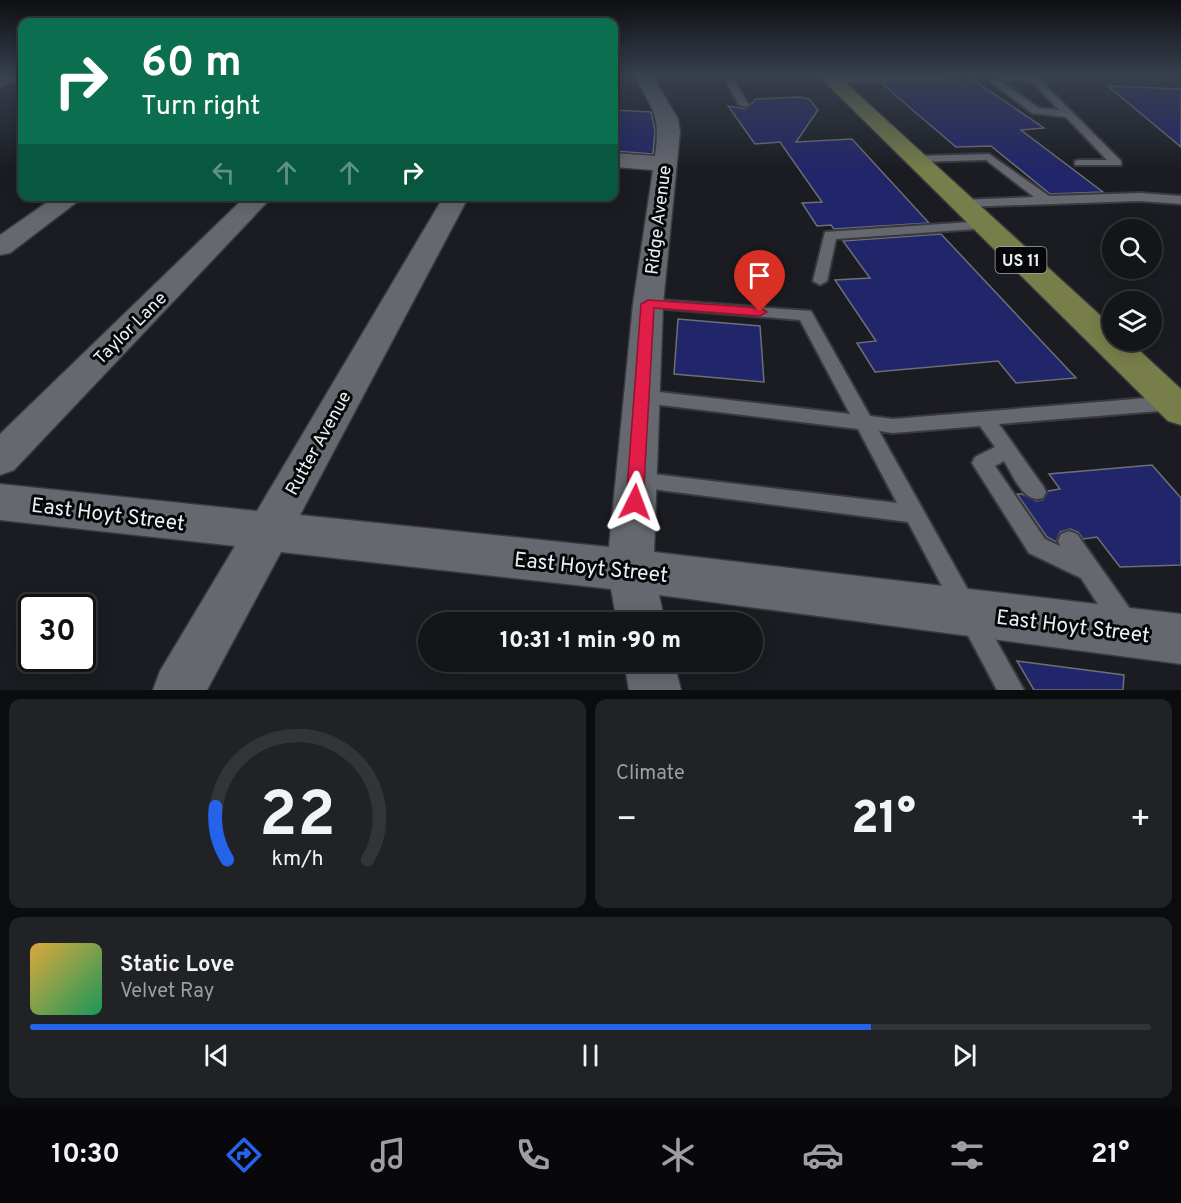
<!DOCTYPE html>
<meta charset="utf-8">
<style>
:root{--surface:#141519;--page:#212226;--text:#f1f3f6;--muted:#9d9fa2;--line:#333438;--accent:#2563eb}
body{margin:0;font-family:Overpass,sans-serif;background:var(--page);color:var(--text);height:100vh;display:flex;flex-direction:column;font-size:22px;white-space:nowrap}
*{box-sizing:border-box;margin:0}
p{font-size:20px;color:var(--muted)}
.icon{flex:none;width:33px;height:33px;fill:none;stroke:currentColor;stroke-width:2;stroke-linecap:round;stroke-linejoin:round}
.map{position:relative;height:690px;overflow:hidden}
.sheet{display:flex;flex-direction:column;gap:9px;padding:9px;background:#0b0c0e;flex:1}
.sheet>*{flex:none}
.hud{position:absolute;left:18px;top:18px;width:600px;height:183px;border-radius:12px;box-shadow:0 3px 15px #0003,0 0 0 2px var(--line);background:#0b6e4f;color:#fff;overflow:hidden}
.tools{position:absolute;left:1102px;top:219px;display:grid;gap:12px}
.tools a{display:grid;place-items:center;width:60px;height:60px;border-radius:50%;background:var(--surface);box-shadow:0 3px 15px #0003,0 0 0 2px var(--line);font-size:30px}
.speed{position:absolute;left:18px;top:594px;display:flex;gap:12px;font-size:30px;font-weight:700;text-align:center}
.speed>*{display:grid;place-content:center;width:78px;height:78px;border-radius:50%;background:var(--surface);box-shadow:0 3px 15px #0003,0 0 0 2px var(--line);line-height:1}
.speed .limit{border:3px solid #111;border-radius:9px;background:#fff;color:#111}
.pin{position:absolute;display:grid;place-items:center;width:51px;height:51px;color:#fff;margin:-62px -26px;border-radius:50% 50% 50% 0;rotate:-45deg;box-shadow:0 0 6px #0007}
.pin .icon{rotate:45deg}
.me{position:absolute;width:66px;margin:-33px;rotate:3deg;stroke-linejoin:round;filter:drop-shadow(0 0 4px #0008)}
.turn{display:flex;align-items:center;gap:21px;height:126px;padding:0 24px;font-size:27px}
.turn .icon{width:78px;height:78px;stroke-width:2.5}
.turn b{display:block;font-size:42px;line-height:51px}
.lanes{display:flex;align-items:center;height:57px;padding:0 24px;background:#0003;justify-content:center;gap:30px;direction:ltr}
.lanes .off{opacity:.35}
.big{font-size:45px;font-weight:800;line-height:1.1}
.sheet .tile{flex:1;display:flex;flex-direction:column;justify-content:center;gap:9px;min-width:0;padding:0 21px;border-radius:12px;background:var(--page)}
.sheet .dial{align-items:center;gap:0}
.dial svg{height:156px;overflow:visible;fill:none;stroke:var(--line);stroke-width:7;stroke-linecap:round;text-anchor:middle}
.dial text{fill:var(--text);stroke:none}
.song{display:flex;align-items:center;gap:18px}
.cover{width:72px;height:72px;border-radius:9px;background:linear-gradient(135deg,hsl(40 70% 55%),hsl(150 70% 35%))}
.played{height:6px;border-radius:3px;background:linear-gradient(90deg,var(--accent) 75%,var(--line) 75%)}
.keys{display:flex;justify-content:space-around;direction:ltr}
.heat{display:flex;justify-content:space-between;align-items:center;font-size:33px;direction:ltr}
.sheet .tiles{flex:1;display:grid;gap:9px;grid-template-columns:1fr 1fr}
.tile:last-child{grid-column:span 2}
.trip{position:absolute;left:418px;top:612px;width:345px;height:60px;border-radius:30px;background:var(--surface);box-shadow:0 3px 15px #0003,0 0 0 2px var(--line);font-weight:800;line-height:60px;text-align:center}
.tab-bar{display:flex;height:96px;justify-content:space-around;align-items:center;background:#08080a;color:var(--muted)}
.tab-bar .icon{width:42px;height:42px}
.tab-bar .selected{color:var(--accent)}
.tab-bar b{font-size:27px;color:var(--text)}
.map>svg:first-child{display:block}
.building{fill:#212569;stroke:#6d6f76;stroke-width:1.5}
.lines{fill:none;stroke-linecap:round;stroke-linejoin:round}
.service-casing{stroke:#39393e;stroke-width:4}
.minor-casing{stroke:#39393e;stroke-width:3}
.primary-casing{stroke:#39393e;stroke-width:3}
.service{fill:#66686f;fill-rule:evenodd}
.minor{fill:#66686f;fill-rule:evenodd}
.primary{fill:#787e4a;fill-rule:evenodd}
.route{fill:#e11d48;stroke:#92132f;stroke-width:1.5}
.labels{text-anchor:middle;stroke-width:6;stroke-linejoin:round;paint-order:stroke}
.shield{fill:#060709;stroke:#a8a9ad;stroke-width:1.5}
.shield-label{font-size:16px;font-weight:bold;fill:#eeeff3}
.street-label{font-size:18px;fill:#eeeff3;stroke:#060709}
.near-street-label{font-size:21px;fill:#eeeff3;stroke:#060709}
</style>
<div class="map">
<svg width="1181" height="690" viewBox="0 0 1181 690">
<rect width="100%" height="100%" fill="#1a1c21"/>
<path class="building" d="M 966,75 L 1044,128 L 1021,130 L 1103,192 L 1050,194 L 991,146 L 956,147 L 881,83 L 958,80 Z
M 1108,86 L 1181,89 L 1181,147 Z
M 799,97 L 809,99 L 818,110 L 796,142 L 852,139 L 929,223 L 834,229 L 831,225 L 817,226 L 802,203 L 822,202 L 780,142 L 755,144 L 728,106 L 746,109 L 756,99 Z
M 614,110 L 651,112 L 655,131 L 653,154 L 614,151 Z
M 941,234 L 1030,329 L 1076,378 L 1016,383 L 998,361 L 875,372 L 857,343 L 876,341 L 835,280 L 870,278 L 843,241 Z
M 678,319 L 760,326 L 764,382 L 674,374 Z
M 1152,465 L 1181,498 L 1181,565 L 1120,567 L 1097,537 L 1083,539 L 1078,532 L 1070,529 L 1060,532 L 1056,542 L 1047,537 L 1017,494 L 1022,494 L 1036,501 L 1043,500 L 1048,491 L 1060,489 L 1049,474 Z
M 1017,661 L 1124,675 L 1123,690 L 1034,690 Z"/>
<g class="lines">
<g class="service-casing">
<path id="service" d="M 639,75 L 653,75 L 649,78 Z
M 902,75 L 962,75 L 958,78 L 832,83 L 827,80 L 832,77 Z
M 1007,75 L 1038,78 L 1121,161 L 1121,165 L 1075,165 L 1075,161 L 1079,160 L 1107,160 L 1066,117 L 1032,113 L 991,82 ZM 1014,78 L 1032,82 L 1059,110 L 1039,108 L 1003,83 Z
M 732,81 L 735,82 L 749,105 L 747,107 L 739,105 L 727,84 Z
M 989,154 L 1049,196 L 1140,193 L 1181,196 L 1181,204 L 1140,201 L 962,207 L 958,206 L 958,200 L 1034,197 L 986,160 L 916,162 L 910,159 L 916,156 Z
M 985,221 L 990,222 L 990,228 L 836,239 L 827,281 L 820,285 L 813,281 L 825,232 Z
M 648,299 L 811,311 L 870,416 L 893,419 L 1172,396 L 1178,398 L 1181,403 L 1178,408 L 1172,410 L 999,424 L 1043,486 L 1046,492 L 1043,498 C 1024,505 1013,475 1004,461 L 995,466 L 1045,539 L 1060,546 L 1058,541 L 1061,534 L 1069,531 L 1077,534 L 1135,616 L 1138,625 L 1135,634 L 1126,637 L 1117,634 L 1081,578 L 1029,553 L 972,463 L 975,457 L 995,447 L 980,426 L 893,433 L 879,431 L 1024,690 L 997,690 L 908,522 L 629,486 L 626,480 L 629,474 L 636,472 L 897,503 L 858,429 L 636,402 L 633,397 L 636,392 L 642,390 L 850,414 L 800,320 L 643,307 L 640,304 Z"/>
</g>
<g class="minor-casing">
<path id="minor" d="M 22,75 L 22,79 L 0,87 L 0,76 Z
M 634,75 L 652,75 L 678,119 L 680,132 L 663,304 L 654,552 L 1181,614 L 1181,664 L 659,595 L 665,622 L 617,622 L 611,589 L 281,552 L 207,690 L 153,690 L 160,671 L 235,546 L 0,520 L 0,484 L 257,511 L 444,196 L 469,196 L 300,515 L 609,547 L 633,304 L 653,170 L 614,167 L 614,153 L 655,156 C 661,114 653,111 634,75 Z
M 56,196 L 85,196 L 10,253 L 0,255 L 0,235 Z
M 246,196 L 273,196 L 14,470 L 0,475 L 0,434 Z
M 624,662 L 674,662 L 681,690 L 629,690 Z"/>
</g>
<g class="primary-casing">
<path id="primary" d="M 818,75 L 837,75 L 1113,327 L 1113,340 L 1128,340 L 1181,389 L 1181,425 L 1168,421 Z"/>
</g>
<use href="#service" class="service"/>
<use href="#minor" class="minor"/>
<use href="#primary" class="primary"/>
</g>
<linearGradient id="sky" x2="0" y2="1"><stop stop-color="#0e0f12"/><stop offset="0.44" stop-color="#38404e"/><stop offset="1" stop-color="#38404e" stop-opacity="0"/></linearGradient>
<rect width="1181" height="171" fill="url(#sky)"/>
<path class="route" d="M 648,300 L 760,308 L 767,312 L 760,316 L 654,308 L 643,502 L 641,508 L 635,510 L 629,508 L 626,502 L 641,304 Z"/>
<g class="labels">
<rect class="shield" x="995.5" y="247" width="51" height="26" rx="4.5"/>
<g class="shield-label">
<text x="1021" y="266">US 11</text>
</g>
<g class="street-label">
<text transform="translate(658 220) rotate(-83)" y="6">Ridge Avenue</text>
<text transform="translate(130 328) rotate(-45)" y="6">Taylor Lane</text>
<text transform="translate(318 443) rotate(-61)" y="6">Rutter Avenue</text>
</g>
<g class="near-street-label">
<text transform="translate(108 514) rotate(7)" y="7">East Hoyt Street</text>
<text transform="translate(591 567) rotate(6)" y="7">East Hoyt Street</text>
<text transform="translate(1073 626) rotate(7)" y="7">East Hoyt Street</text>
</g>
</g>
</svg>
<div class="tools">
<a><svg class="icon" aria-label="search" viewBox="0 0 24 24"><circle cx="10" cy="10" r="6"/><path d="M15 15l6 6"/></svg></a>
<a><svg class="icon" aria-label="layers" viewBox="0 0 24 24"><path d="M12 4l9 5-9 5-9-5zM3 14l9 5 9-5"/></svg></a>
</div>
<div class="speed"><div class="limit">30</div></div>
<div class="pin" style="left:760px;top:312px;background:#d93025"><svg class="icon" aria-label="arrive" viewBox="0 0 24 24"><path d="M6 21V4h12l-3 4 3 4H6"/></svg></div>
<svg class="me" style="left:635px;top:502px" viewBox="-20 -20 40 40"><path d="M0-17L14 15 0 8-14 15z" fill="#e11d48" stroke="#fff" stroke-width="4"/></svg>
<div class="trip">10:31 · 1 min · 90 m</div>
<div class="hud">
<div class="turn"><svg class="icon" aria-label="right" viewBox="0 0 24 24"><path d="M7 20v-9h11M14 6l5 5-5 5"/></svg><div><b>60 m</b>Turn right</div></div>
<div class="lanes"><svg class="icon off" aria-label="left" viewBox="0 0 24 24"><path d="M17 20v-9H6M10 6l-5 5 5 5"/></svg><svg class="icon off" aria-label="ahead" viewBox="0 0 24 24"><path d="M12 20V5M6 11l6-6 6 6"/></svg><svg class="icon off" aria-label="ahead" viewBox="0 0 24 24"><path d="M12 20V5M6 11l6-6 6 6"/></svg><svg class="icon" aria-label="right" viewBox="0 0 24 24"><path d="M7 20v-9h11M14 6l5 5-5 5"/></svg></div>
</div>
</div>
<section class="sheet">
<div class="tiles">
<div class="tile dial"><svg viewBox="0 0 100 80">
<path d="M14 69A42 42 0 1 1 86 69"/>
<path d="M14 69A42 42 0 0 1 8 42" stroke="#2563eb"/>
<text x="50" y="56" font-size="32" font-weight="700">22</text>
<text x="50" y="72" font-size="11">km/h</text>
</svg></div>
<div class="tile"><p>Climate</p>
<div class="heat"><a>−</a><b class="big">21°</b><a>+</a></div>
</div>
<div class="tile">
<div class="song"><i class="cover"></i><div><b>Static Love</b><p>Velvet Ray</p></div></div>
<div class="played"></div>
<div class="keys"><svg class="icon" aria-label="previous" viewBox="0 0 24 24"><path d="M18 5L8 12l10 7zM5 5v14"/></svg><svg class="icon" aria-label="pause" viewBox="0 0 24 24"><path d="M8 5v14M16 5v14"/></svg><svg class="icon" aria-label="next" viewBox="0 0 24 24"><path d="M6 5l10 7-10 7zM19 5v14"/></svg></div>
</div>
</div>
</section>
<nav class="tab-bar">
<b>10:30</b>
<svg class="icon selected" aria-label="directions" viewBox="0 0 24 24"><path d="M12 3l9 9-9 9-9-9zM9 14v-3h6M13 9l2 2-2 2"/></svg>
<svg class="icon" aria-label="music" viewBox="0 0 24 24"><path d="M9 18V5l10-2v13"/><circle cx="6" cy="18" r="3"/><circle cx="16" cy="16" r="3"/></svg>
<svg class="icon" aria-label="phone" viewBox="0 0 24 24"><path d="M5 4h4l2 5-3 2q2 4 5 5l2-3 5 2v4C11 20 4 13 5 4z"/></svg>
<svg class="icon" aria-label="climate" viewBox="0 0 24 24"><path d="M12 3v18M4 7l16 10M4 17L20 7"/></svg>
<svg class="icon" aria-label="car" viewBox="0 0 24 24"><path d="M5 17H2v-5l4-1 3-4h7l3 4 3 1v5h-3M9 17h6M6 11h13"/><circle cx="7" cy="17" r="2"/><circle cx="17" cy="17" r="2"/></svg>
<svg class="icon" aria-label="filters" viewBox="0 0 24 24"><path d="M4 7h16M4 17h16"/><circle cx="9" cy="7" r="2"/><circle cx="15" cy="17" r="2"/></svg>
<b>21°</b>
</nav>
